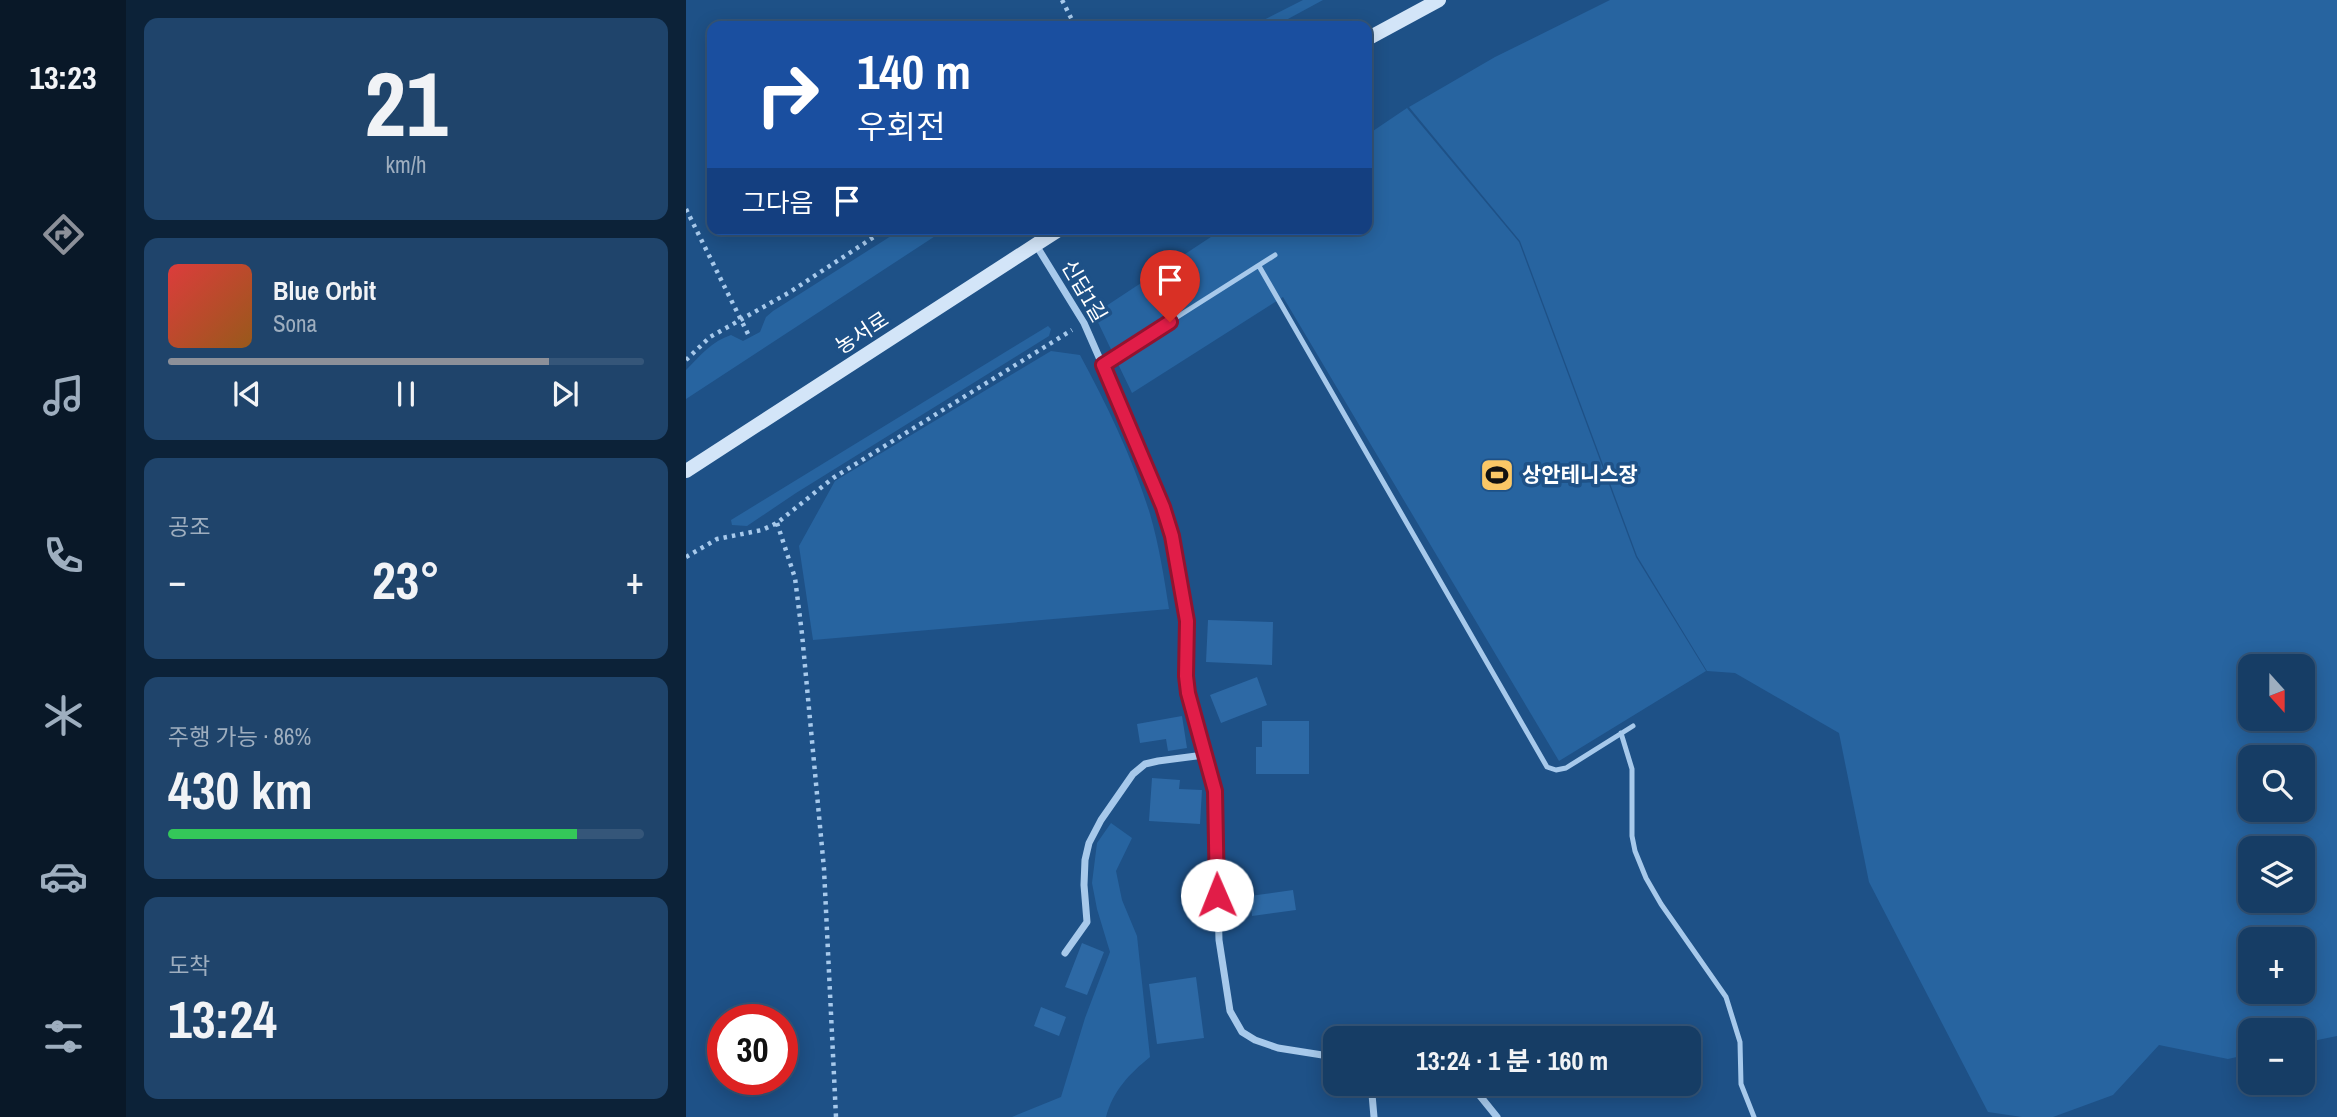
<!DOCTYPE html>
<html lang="ko">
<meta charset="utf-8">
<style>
:root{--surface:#163d65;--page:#1f446b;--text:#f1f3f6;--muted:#9eaebf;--line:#355679;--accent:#8c9099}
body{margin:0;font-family:"Archivo Narrow","Noto Sans KR",sans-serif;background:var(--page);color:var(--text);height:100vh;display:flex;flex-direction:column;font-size:26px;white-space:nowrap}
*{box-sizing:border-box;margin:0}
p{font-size:23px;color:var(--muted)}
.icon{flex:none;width:38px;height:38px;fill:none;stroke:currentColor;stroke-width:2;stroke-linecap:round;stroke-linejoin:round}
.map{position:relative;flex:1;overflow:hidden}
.drawer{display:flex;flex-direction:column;gap:18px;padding:18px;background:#0c2238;width:560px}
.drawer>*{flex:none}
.banner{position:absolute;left:21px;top:21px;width:665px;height:214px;border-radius:14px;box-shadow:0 4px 18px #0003,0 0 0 2px var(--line);background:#1a4fa0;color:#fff;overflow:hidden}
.needle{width:46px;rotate:159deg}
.controls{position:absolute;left:1552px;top:654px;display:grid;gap:14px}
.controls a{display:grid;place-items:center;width:77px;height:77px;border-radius:14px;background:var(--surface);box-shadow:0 4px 18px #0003,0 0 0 2px var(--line);font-size:35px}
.speed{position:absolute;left:21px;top:1004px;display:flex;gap:14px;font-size:35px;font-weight:700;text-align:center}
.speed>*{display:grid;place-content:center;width:91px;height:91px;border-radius:50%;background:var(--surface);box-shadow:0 4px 18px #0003,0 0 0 2px var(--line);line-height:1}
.speed .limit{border:10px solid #d22;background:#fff;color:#111}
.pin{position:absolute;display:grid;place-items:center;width:60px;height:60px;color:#fff;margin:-72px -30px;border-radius:50% 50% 50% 0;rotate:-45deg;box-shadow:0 0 7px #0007}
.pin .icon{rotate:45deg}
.me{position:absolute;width:77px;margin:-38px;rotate:359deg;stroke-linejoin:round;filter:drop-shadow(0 0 5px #0008)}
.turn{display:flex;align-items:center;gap:24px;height:147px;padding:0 35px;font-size:32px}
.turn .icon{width:91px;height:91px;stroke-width:2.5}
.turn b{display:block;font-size:49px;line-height:60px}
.then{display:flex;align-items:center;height:66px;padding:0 35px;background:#0003;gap:14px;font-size:26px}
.big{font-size:52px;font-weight:700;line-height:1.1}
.drawer .widget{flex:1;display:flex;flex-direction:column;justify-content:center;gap:10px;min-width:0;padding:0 24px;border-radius:14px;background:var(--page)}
.drawer .dial{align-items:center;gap:0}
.dial b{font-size:91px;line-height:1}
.song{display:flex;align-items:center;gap:21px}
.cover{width:84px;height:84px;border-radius:10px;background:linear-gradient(135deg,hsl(0 70% 55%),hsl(30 70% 35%))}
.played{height:7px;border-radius:4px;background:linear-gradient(90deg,var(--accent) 80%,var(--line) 80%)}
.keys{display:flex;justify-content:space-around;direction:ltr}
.heat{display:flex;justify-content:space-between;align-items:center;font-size:38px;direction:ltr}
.charge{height:10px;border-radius:5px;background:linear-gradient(90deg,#34c759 86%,var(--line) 0)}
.trip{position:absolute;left:637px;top:1026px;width:378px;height:70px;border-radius:14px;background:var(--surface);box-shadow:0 4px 18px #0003,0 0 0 2px var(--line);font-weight:700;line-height:70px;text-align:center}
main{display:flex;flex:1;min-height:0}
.tab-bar{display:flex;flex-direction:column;width:126px;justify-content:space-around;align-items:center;background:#091828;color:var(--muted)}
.tab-bar .icon{width:49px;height:49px}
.tab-bar .selected{color:var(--accent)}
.tab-bar b{font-size:32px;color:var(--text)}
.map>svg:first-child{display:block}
.green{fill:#2764a0;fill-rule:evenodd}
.building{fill:#2d69a5}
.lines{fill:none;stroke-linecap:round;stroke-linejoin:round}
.path{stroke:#a7c9eb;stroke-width:4.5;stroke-dasharray:3.5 5;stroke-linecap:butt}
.lane{stroke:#a7c9eb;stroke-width:5}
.street{stroke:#a7c9eb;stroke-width:7}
.secondary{stroke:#d3e5f8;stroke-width:14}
.route-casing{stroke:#92132f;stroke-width:18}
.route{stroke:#e11d48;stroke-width:12}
.labels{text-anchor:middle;stroke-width:7;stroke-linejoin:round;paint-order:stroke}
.street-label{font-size:21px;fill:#fff;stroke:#1e5187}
.poi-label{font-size:21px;font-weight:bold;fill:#fff;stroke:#1e5187;text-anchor:start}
</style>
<main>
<nav class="tab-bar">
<b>13:23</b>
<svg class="icon selected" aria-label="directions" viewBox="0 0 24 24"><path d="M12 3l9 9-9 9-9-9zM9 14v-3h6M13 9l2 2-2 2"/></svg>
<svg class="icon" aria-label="music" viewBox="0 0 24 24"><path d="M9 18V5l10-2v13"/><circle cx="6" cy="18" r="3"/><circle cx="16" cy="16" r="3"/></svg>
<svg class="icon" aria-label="phone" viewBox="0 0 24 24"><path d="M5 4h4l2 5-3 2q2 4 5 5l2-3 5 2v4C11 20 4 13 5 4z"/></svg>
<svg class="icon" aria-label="climate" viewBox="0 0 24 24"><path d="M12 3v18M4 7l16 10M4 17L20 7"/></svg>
<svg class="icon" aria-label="car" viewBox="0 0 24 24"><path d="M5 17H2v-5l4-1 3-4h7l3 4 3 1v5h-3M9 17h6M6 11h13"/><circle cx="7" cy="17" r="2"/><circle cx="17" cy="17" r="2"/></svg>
<svg class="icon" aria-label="filters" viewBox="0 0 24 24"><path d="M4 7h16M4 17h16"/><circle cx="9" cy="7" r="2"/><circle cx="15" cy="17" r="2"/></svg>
</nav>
<section class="drawer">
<div class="widget dial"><b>21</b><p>km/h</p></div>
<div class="widget">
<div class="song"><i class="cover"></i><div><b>Blue Orbit</b><p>Sona</p></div></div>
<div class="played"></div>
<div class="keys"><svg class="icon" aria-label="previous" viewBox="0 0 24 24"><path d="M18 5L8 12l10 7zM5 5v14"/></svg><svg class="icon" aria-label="pause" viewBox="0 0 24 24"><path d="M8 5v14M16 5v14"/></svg><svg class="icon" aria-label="next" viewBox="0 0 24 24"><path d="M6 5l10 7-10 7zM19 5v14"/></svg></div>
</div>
<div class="widget"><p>공조</p>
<div class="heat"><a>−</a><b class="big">23°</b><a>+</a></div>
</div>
<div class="widget"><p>주행 가능 · 86%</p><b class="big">430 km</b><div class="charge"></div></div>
<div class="widget"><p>도착</p><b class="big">13:24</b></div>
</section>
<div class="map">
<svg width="1651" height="1117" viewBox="0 0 1651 1117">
<rect width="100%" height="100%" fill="#1e5187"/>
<path class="green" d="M 617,0 L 637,0 L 589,26 L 566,26 Z
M 924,0 L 1651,0 L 1651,1036 L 1617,1043 L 1617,1031 L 1564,1031 L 1564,1054 L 1542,1059 L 1473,1045 L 1427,1095 L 1367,1117 L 1336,1117 L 1302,1112 L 1183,882 L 1153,733 L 1049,673 L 1021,671 L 951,556 L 834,241 L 723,107 L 809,57 ZM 1564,667 L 1617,667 L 1617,719 L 1564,719 ZM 1564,758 L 1617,758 L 1617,810 L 1564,810 ZM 1564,849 L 1617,849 L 1617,901 L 1564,901 ZM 1564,940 L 1617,940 L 1617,992 L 1564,992 Z
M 721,108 L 833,242 L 950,557 L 1020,671 L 873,761 L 597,297 L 446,393 L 408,314 L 537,229 L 681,229 L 681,135 Z
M 216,229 L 260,229 L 0,399 L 0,370 C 14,356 26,341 45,335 L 57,341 L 74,332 L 80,317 L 87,311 Z
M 362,326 L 365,329 L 363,336 L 110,493 L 61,526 L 46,525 L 45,520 Z
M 365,351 L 394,355 C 421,405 447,459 464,514 C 473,545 478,577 483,609 L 127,640 L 113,546 L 149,481 Z
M 425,823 L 446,838 L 430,871 L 436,900 L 451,936 L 464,1057 C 443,1074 427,1091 420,1117 L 326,1117 L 375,1097 L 399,1018 L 424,952 L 411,909 L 406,883 L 411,843 Z"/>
<path class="building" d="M 522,620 L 587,622 L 586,665 L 520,662 Z
M 571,677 L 581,705 L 535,723 L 524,695 Z
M 496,716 L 501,748 L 482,751 L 480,739 L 454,743 L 451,724 Z
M 576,721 L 623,721 L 623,774 L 570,774 L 570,747 L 576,747 Z
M 466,778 L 494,780 L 493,789 L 516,790 L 514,824 L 463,821 Z
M 607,890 L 610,910 L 566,916 L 564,896 Z
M 396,943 L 418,952 L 401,995 L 379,987 Z
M 510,977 L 518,1038 L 471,1044 L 463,984 Z
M 355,1007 L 380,1017 L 373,1036 L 348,1026 Z"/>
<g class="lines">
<path class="path" d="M 376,0 L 389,26
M 0,209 L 63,336
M 0,360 L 24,337 L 104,292 L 200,229
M 91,523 L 109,578 L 116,634 L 138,869 L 150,1117
M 0,557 L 31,539 L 76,530 L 91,523 L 147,478 L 386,330"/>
<path class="lane" d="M 573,266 L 861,767 L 870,770 L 880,768 L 947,726
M 417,364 L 589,255
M 935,733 L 946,769 L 946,836 L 949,851 L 960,878 L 975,904 L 1040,997 L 1054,1042 L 1055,1084 L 1068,1117"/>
<path class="street" d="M 350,245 L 398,323 L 459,462 L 477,507 L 486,536 L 501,621 L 500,676 L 502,693 L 529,791 L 533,940 L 544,1011 L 556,1032 L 569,1040 L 592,1048 L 649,1057
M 379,953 L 401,922 L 398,885 L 399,860 L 403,843 L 415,820 L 447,774 L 459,764 L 472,761 L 518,755
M 685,1083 L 688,1117
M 779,1083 L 790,1091 L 811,1117"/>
<path class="secondary" d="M 681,39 L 753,0
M 0,471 L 374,229"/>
</g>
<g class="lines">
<g class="route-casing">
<path id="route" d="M 484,322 L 417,365 L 477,507 L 486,536 L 501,621 L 500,676 L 502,693 L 529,791 L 531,895"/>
</g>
<use href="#route" class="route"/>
</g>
<defs>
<g id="stadium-square" transform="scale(1.75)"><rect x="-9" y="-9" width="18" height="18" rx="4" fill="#fac766" stroke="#1e5187"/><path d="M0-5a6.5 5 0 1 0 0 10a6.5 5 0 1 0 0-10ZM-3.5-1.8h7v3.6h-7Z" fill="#111"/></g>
</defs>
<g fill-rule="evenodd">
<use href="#stadium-square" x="811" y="475"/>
</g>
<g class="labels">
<g class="street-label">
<text transform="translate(398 291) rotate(60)" y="7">신답1길</text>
<text transform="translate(176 333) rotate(-33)" y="7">농서로</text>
</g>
<g class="poi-label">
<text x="836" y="482">상안테니스장</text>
</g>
</g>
</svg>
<div class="controls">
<a><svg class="needle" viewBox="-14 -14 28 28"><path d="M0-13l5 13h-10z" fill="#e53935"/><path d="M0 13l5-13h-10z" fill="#9eaebf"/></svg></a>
<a><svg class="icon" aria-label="search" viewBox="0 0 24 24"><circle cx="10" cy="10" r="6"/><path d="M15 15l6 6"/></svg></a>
<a><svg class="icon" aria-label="layers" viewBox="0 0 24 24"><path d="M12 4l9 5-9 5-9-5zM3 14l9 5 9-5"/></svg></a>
<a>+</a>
<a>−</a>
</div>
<div class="speed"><div class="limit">30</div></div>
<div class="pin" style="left:484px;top:322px;background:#d93025"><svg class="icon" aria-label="arrive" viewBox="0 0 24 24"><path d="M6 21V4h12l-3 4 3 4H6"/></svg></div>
<svg class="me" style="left:531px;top:895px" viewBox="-20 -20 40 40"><circle r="19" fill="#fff"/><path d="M0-13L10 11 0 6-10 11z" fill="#e11d48"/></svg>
<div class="trip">13:24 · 1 분 · 160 m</div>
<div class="banner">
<div class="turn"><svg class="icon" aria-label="right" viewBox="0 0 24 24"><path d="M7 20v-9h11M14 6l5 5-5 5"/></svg><div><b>140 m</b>우회전</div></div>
<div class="then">그다음<svg class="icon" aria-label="arrive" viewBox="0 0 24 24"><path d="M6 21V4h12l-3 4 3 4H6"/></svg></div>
</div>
</div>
</main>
